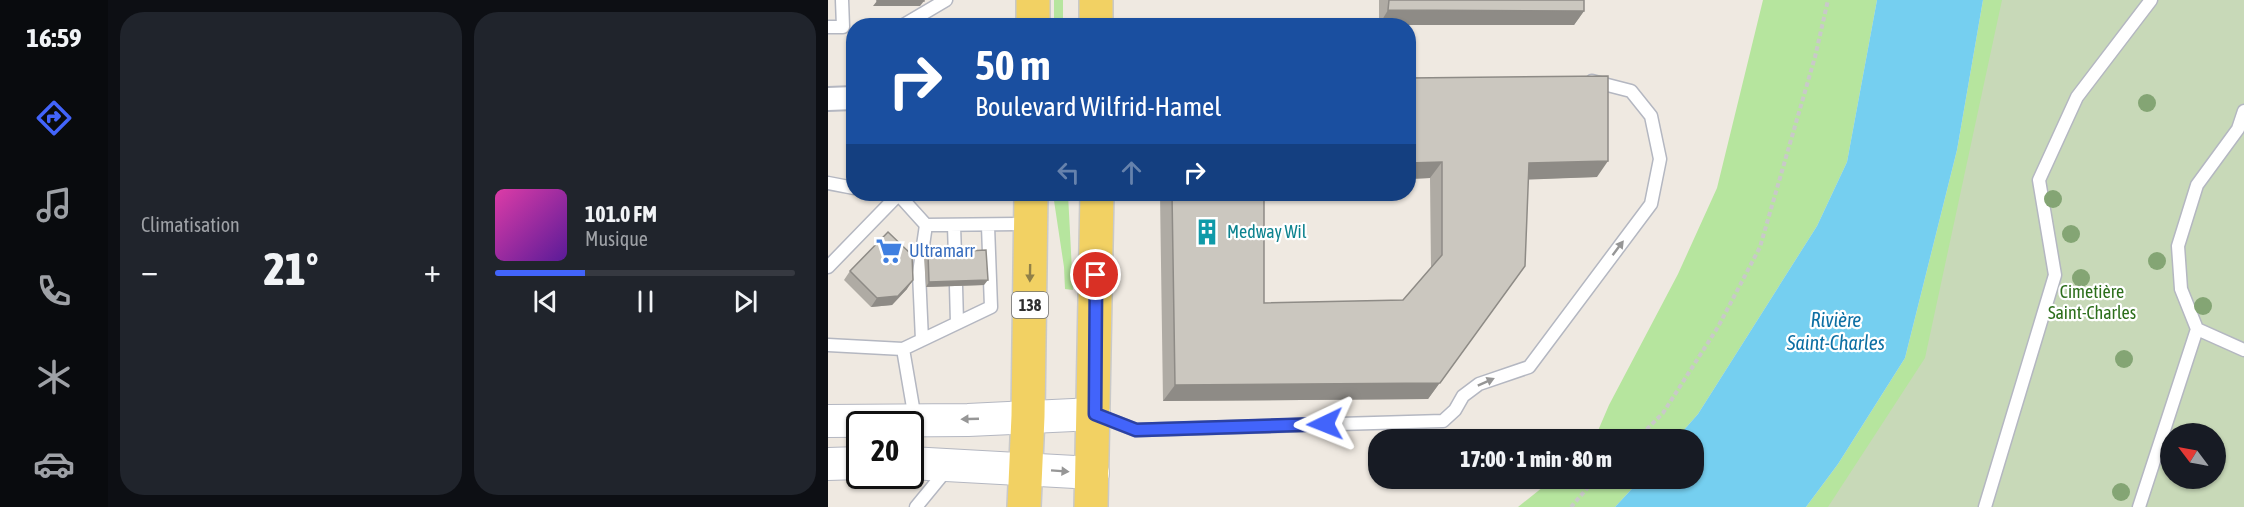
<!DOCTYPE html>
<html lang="fr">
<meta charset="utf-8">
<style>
:root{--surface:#171b24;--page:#20242c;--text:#f1f3f6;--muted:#9ea1a6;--line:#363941;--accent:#4264fb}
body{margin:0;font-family:"Asap Condensed",sans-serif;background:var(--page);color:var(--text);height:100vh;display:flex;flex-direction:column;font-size:22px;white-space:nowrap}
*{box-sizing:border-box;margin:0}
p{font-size:20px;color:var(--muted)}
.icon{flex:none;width:33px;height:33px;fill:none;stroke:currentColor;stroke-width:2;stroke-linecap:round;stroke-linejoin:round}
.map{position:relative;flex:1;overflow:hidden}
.panel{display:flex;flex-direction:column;gap:12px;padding:12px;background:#0d0f14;width:720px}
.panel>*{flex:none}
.top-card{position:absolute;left:18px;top:18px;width:570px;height:183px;border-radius:24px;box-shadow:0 2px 4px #0004;background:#1a4fa0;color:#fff;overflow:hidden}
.needle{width:39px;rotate:302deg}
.tools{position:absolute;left:1332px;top:423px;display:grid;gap:12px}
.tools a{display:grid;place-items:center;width:66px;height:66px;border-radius:50%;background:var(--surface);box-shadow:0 2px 4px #0004;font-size:30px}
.speed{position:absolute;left:18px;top:411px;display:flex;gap:12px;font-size:30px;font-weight:700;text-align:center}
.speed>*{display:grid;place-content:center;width:78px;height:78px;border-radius:50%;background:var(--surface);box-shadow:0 2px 4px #0004;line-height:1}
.speed .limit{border:3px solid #111;border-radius:9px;background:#fff;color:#111}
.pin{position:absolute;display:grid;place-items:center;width:51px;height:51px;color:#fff;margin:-26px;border:3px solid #fff;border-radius:50%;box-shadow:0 2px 6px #0007}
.me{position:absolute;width:66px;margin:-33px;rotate:268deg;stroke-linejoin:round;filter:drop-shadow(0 0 4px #0008)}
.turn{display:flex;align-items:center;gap:21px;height:126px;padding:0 30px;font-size:27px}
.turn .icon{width:78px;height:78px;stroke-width:2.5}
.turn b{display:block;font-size:42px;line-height:51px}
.lanes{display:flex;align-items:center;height:57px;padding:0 30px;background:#0003;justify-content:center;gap:30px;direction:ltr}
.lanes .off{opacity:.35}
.big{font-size:45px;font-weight:800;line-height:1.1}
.panel .card{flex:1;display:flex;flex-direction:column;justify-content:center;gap:9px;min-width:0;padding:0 21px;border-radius:24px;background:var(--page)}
.song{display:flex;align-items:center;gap:18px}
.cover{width:72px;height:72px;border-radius:9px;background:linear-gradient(135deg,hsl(320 70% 55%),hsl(270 70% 35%))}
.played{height:6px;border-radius:3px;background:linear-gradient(90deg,var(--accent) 30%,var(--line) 30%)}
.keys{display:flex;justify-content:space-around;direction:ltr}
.heat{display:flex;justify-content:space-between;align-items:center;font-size:33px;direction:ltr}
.panel .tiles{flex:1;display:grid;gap:12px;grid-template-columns:repeat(2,1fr)}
.trip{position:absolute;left:540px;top:429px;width:336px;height:60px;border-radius:24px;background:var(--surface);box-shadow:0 2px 4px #0004;font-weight:800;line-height:60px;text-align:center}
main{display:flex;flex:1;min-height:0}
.tabs{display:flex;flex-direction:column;width:108px;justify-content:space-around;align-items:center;background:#090b0e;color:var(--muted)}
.tabs .icon{width:42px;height:42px}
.tabs .selected{color:var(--accent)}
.tabs b{font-size:27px;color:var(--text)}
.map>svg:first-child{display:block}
.green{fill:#b6e59e}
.cemetery{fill:#c8d9b8;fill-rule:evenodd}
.water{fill:#75cff0}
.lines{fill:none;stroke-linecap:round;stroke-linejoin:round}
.service-casing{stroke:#b4b7c1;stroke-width:15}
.minor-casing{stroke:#b4b7c1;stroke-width:26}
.secondary-casing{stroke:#b4b7c1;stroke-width:34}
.primary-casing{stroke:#c9c9c9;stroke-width:36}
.path{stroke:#c9c9c9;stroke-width:4;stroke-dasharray:4.5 3;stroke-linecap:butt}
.service{stroke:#fff;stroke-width:12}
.minor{stroke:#fff;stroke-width:22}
.secondary{stroke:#fff;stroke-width:32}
.primary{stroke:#f2d163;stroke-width:33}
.tree{fill:#84a574}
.wall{fill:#afaba4}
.shaded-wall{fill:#8e8b86}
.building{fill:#cbc7bf;stroke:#8e8b86;stroke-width:1.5}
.oneway{fill:#969696}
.oneway2{fill:#908048}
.route-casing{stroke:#2b41a3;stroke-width:15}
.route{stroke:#4264fb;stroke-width:10}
.labels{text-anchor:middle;stroke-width:4.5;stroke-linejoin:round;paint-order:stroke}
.shield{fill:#fff;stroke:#6d6d6d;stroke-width:1.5}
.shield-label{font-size:16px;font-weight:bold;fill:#2e2e2e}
.culture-label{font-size:18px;fill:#0d838f;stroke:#fff;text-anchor:start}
.shop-label{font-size:18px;fill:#366cbe;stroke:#fff;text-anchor:start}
.park-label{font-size:18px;fill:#2c6e1b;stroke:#fff}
.water-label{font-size:20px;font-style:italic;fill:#0d6fa3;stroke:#fff}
</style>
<main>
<nav class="tabs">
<b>16:59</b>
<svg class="icon selected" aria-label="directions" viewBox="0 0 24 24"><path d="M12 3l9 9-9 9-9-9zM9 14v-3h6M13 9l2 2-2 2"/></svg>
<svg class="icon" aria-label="music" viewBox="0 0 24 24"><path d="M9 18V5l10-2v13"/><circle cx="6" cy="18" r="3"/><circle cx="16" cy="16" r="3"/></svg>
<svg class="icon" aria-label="phone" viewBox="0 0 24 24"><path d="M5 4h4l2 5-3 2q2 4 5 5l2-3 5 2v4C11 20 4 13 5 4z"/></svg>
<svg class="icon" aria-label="climate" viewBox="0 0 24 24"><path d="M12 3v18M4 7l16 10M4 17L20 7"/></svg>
<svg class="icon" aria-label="car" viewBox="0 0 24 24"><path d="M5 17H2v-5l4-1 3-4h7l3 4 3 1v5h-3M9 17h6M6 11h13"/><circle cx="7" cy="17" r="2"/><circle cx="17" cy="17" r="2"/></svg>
</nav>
<section class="panel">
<div class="tiles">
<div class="card"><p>Climatisation</p>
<div class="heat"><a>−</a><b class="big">21°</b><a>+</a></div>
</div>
<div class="card">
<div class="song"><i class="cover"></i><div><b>101.0 FM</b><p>Musique</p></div></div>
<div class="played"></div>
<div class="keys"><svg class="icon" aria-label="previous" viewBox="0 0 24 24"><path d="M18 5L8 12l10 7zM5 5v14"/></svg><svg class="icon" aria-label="pause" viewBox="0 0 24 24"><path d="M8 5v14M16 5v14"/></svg><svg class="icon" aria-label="next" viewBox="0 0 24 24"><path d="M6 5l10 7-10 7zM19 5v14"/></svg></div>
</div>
</div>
</section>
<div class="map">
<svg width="1416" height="507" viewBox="0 0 1416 507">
<rect width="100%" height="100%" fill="#efe9e1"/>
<path class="green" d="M 226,0 L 235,0 L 235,25 L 226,25 Z
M 935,0 L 1049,0 L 1019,162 L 989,226 L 870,414 L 848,439 L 766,440 L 781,405 L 850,274 L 889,188 Z
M 1155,0 L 1285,0 L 1050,507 L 978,507 L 1010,464 L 1077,358 L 1129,150 Z
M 225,194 L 240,194 L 245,290 L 237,289 L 236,267 Z
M 725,479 L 813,479 L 787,507 L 690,507 Z"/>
<path class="cemetery" d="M 1174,0 L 1416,0 L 1416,507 L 1000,507 L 1097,358 ZM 1342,434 L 1388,434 L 1388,478 L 1342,478 Z"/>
<path class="water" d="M 1049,0 L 1155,0 L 1129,150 L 1077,358 L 1010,464 L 978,507 L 787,507 L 813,479 L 866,478 L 866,440 L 848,439 L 870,414 L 989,226 L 1019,162 Z"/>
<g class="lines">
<g class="service-casing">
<path id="service" d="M 74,26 L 118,0
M 0,27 L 15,27 L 14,0
M 0,183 L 26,188
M 70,194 L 98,225 L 201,224
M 126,226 L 127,256
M 0,267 L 70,195
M 128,286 L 129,323
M 1369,329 L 1416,350
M 94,340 L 91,273 L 98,225
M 0,345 L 75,349
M 266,414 L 308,430 L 615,421 L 627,410 L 635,396 L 651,384 L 701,367 L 823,204 L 832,159 L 823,116 L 803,91 L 764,81
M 87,419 L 75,349 L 163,307 L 160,226
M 88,507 L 120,468
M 1157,507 L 1227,275 L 1211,180 L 1249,97 L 1323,0
M 1311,507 L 1369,329 L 1353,289 L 1350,246 L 1369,185 L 1410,129 L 1416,111"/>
</g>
<g class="minor-casing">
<path id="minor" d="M 0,99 L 26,98"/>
</g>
<g class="secondary-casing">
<path id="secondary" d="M 0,421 L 140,420 L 266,414
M 82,463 L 265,473
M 0,464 L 32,463"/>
</g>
<g class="primary-casing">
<path id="primary" d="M 268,0 L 268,26
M 205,26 L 205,0
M 196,507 L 200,416 L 203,194
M 263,507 L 269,194"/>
</g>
<path class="path" d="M 808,440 L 835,413 L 890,327 L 932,247 L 987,57 L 1000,0
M 743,507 L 768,478"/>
<use href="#service" class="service"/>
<use href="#minor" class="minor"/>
<use href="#secondary" class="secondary"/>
<use href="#primary" class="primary"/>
</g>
<g class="tree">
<circle cx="1319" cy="103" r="9"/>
<circle cx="1225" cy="199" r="9"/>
<circle cx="1243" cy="234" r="9"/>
<circle cx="1329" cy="261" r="9"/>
<circle cx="1253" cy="278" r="9"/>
<circle cx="1375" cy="306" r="9"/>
<circle cx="1296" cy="359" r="9"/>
<circle cx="1293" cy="492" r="9"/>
</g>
<path class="wall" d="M 551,0 L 756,0 L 756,11 L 746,25 L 551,25 Z
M 580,78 L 769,177 L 701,179 L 685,282 L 600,399 L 335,401 L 332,194 L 436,194 L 436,303 L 575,300 L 603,268 L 602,178 L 580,179 Z
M 100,253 L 156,285 L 98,287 L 96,258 Z
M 22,271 L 79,289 L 64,305 L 43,307 L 16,280 Z"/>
<path class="shaded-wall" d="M 49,1 L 96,1 L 92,6 L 45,6 Z
M 560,10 L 756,11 L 746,25 L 551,25 Z
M 780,161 L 769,177 L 690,180 L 701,163 Z
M 614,162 L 602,178 L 580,179 L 580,163 Z
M 85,280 L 79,289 L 64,305 L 43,307 L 49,298 Z
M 160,280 L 156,285 L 98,287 L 101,282 Z
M 685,282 L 600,399 L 335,401 L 347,385 Z"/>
<path class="building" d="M 49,0 L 96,0 L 96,1 L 49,1 Z
M 561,0 L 756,0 L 756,11 L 560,10 Z
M 780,76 L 780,161 L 701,163 L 697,266 L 612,383 L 347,385 L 344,194 L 436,194 L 436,303 L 575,300 L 614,255 L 614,162 L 580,163 L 580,78 Z
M 60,232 L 84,255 L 85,280 L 70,296 L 49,298 L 22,271 Z
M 158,250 L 160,280 L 101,282 L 100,253 Z"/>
<defs><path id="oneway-solid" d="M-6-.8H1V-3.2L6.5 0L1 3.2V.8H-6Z" transform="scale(1.5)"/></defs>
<g class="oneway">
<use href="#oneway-solid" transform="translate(790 248) rotate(-53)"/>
<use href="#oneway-solid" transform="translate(658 382) rotate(-24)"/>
<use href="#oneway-solid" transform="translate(142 419) rotate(178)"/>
<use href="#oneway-solid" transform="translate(232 471) rotate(4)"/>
</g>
<use class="oneway2" href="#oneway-solid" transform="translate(202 273) rotate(91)"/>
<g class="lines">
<g class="route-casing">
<path id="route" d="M 268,275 L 267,414 L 308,430 L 497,424"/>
</g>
<use href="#route" class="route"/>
</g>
<defs>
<g id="building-bare" transform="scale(2.07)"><path d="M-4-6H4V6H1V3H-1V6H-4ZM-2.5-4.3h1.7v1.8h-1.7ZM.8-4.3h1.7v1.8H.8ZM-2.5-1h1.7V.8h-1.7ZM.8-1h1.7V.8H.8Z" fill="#0f9aa8" stroke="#fff" stroke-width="2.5" paint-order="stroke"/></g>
<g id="supermarket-bare" transform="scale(2.07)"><path d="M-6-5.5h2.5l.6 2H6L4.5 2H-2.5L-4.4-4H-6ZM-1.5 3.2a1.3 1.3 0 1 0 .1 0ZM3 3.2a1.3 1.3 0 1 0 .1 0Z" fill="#3f7fe0" stroke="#fff" stroke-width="2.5" paint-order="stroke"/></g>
</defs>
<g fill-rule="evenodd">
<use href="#building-bare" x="379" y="232"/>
<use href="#supermarket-bare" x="61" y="251"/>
</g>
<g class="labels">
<rect class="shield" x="184" y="292" width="36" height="26" rx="4.5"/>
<g class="shield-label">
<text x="202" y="311">138</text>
</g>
<g class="culture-label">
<text x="399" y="238">Medway Wil</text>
</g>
<g class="shop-label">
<text x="81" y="257">Ultramarr</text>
</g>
<g class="park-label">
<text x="1264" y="298">Cimetière<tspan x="1264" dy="21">Saint-Charles</tspan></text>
</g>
<g class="water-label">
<text x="1008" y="327">Rivière<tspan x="1008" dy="23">Saint-Charles</tspan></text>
</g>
</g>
</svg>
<div class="tools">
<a><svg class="needle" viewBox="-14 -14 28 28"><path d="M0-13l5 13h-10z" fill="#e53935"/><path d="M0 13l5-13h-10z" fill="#9ea1a6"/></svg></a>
</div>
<div class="speed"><div class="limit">20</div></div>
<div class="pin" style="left:268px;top:275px;background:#d93025"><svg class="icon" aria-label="arrive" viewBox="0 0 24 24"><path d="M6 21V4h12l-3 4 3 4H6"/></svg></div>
<svg class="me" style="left:497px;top:424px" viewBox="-20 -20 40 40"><path d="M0-17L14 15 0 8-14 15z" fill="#4264fb" stroke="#fff" stroke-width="4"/></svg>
<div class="trip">17:00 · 1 min · 80 m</div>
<div class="top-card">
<div class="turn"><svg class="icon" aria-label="right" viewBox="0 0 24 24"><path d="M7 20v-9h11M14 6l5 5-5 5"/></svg><div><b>50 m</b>Boulevard Wilfrid-Hamel</div></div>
<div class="lanes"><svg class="icon off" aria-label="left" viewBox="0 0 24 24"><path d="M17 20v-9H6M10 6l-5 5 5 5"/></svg><svg class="icon off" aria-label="ahead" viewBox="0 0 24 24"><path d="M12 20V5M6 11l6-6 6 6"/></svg><svg class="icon" aria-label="right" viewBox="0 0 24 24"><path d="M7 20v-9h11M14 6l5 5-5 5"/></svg></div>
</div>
</div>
</main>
